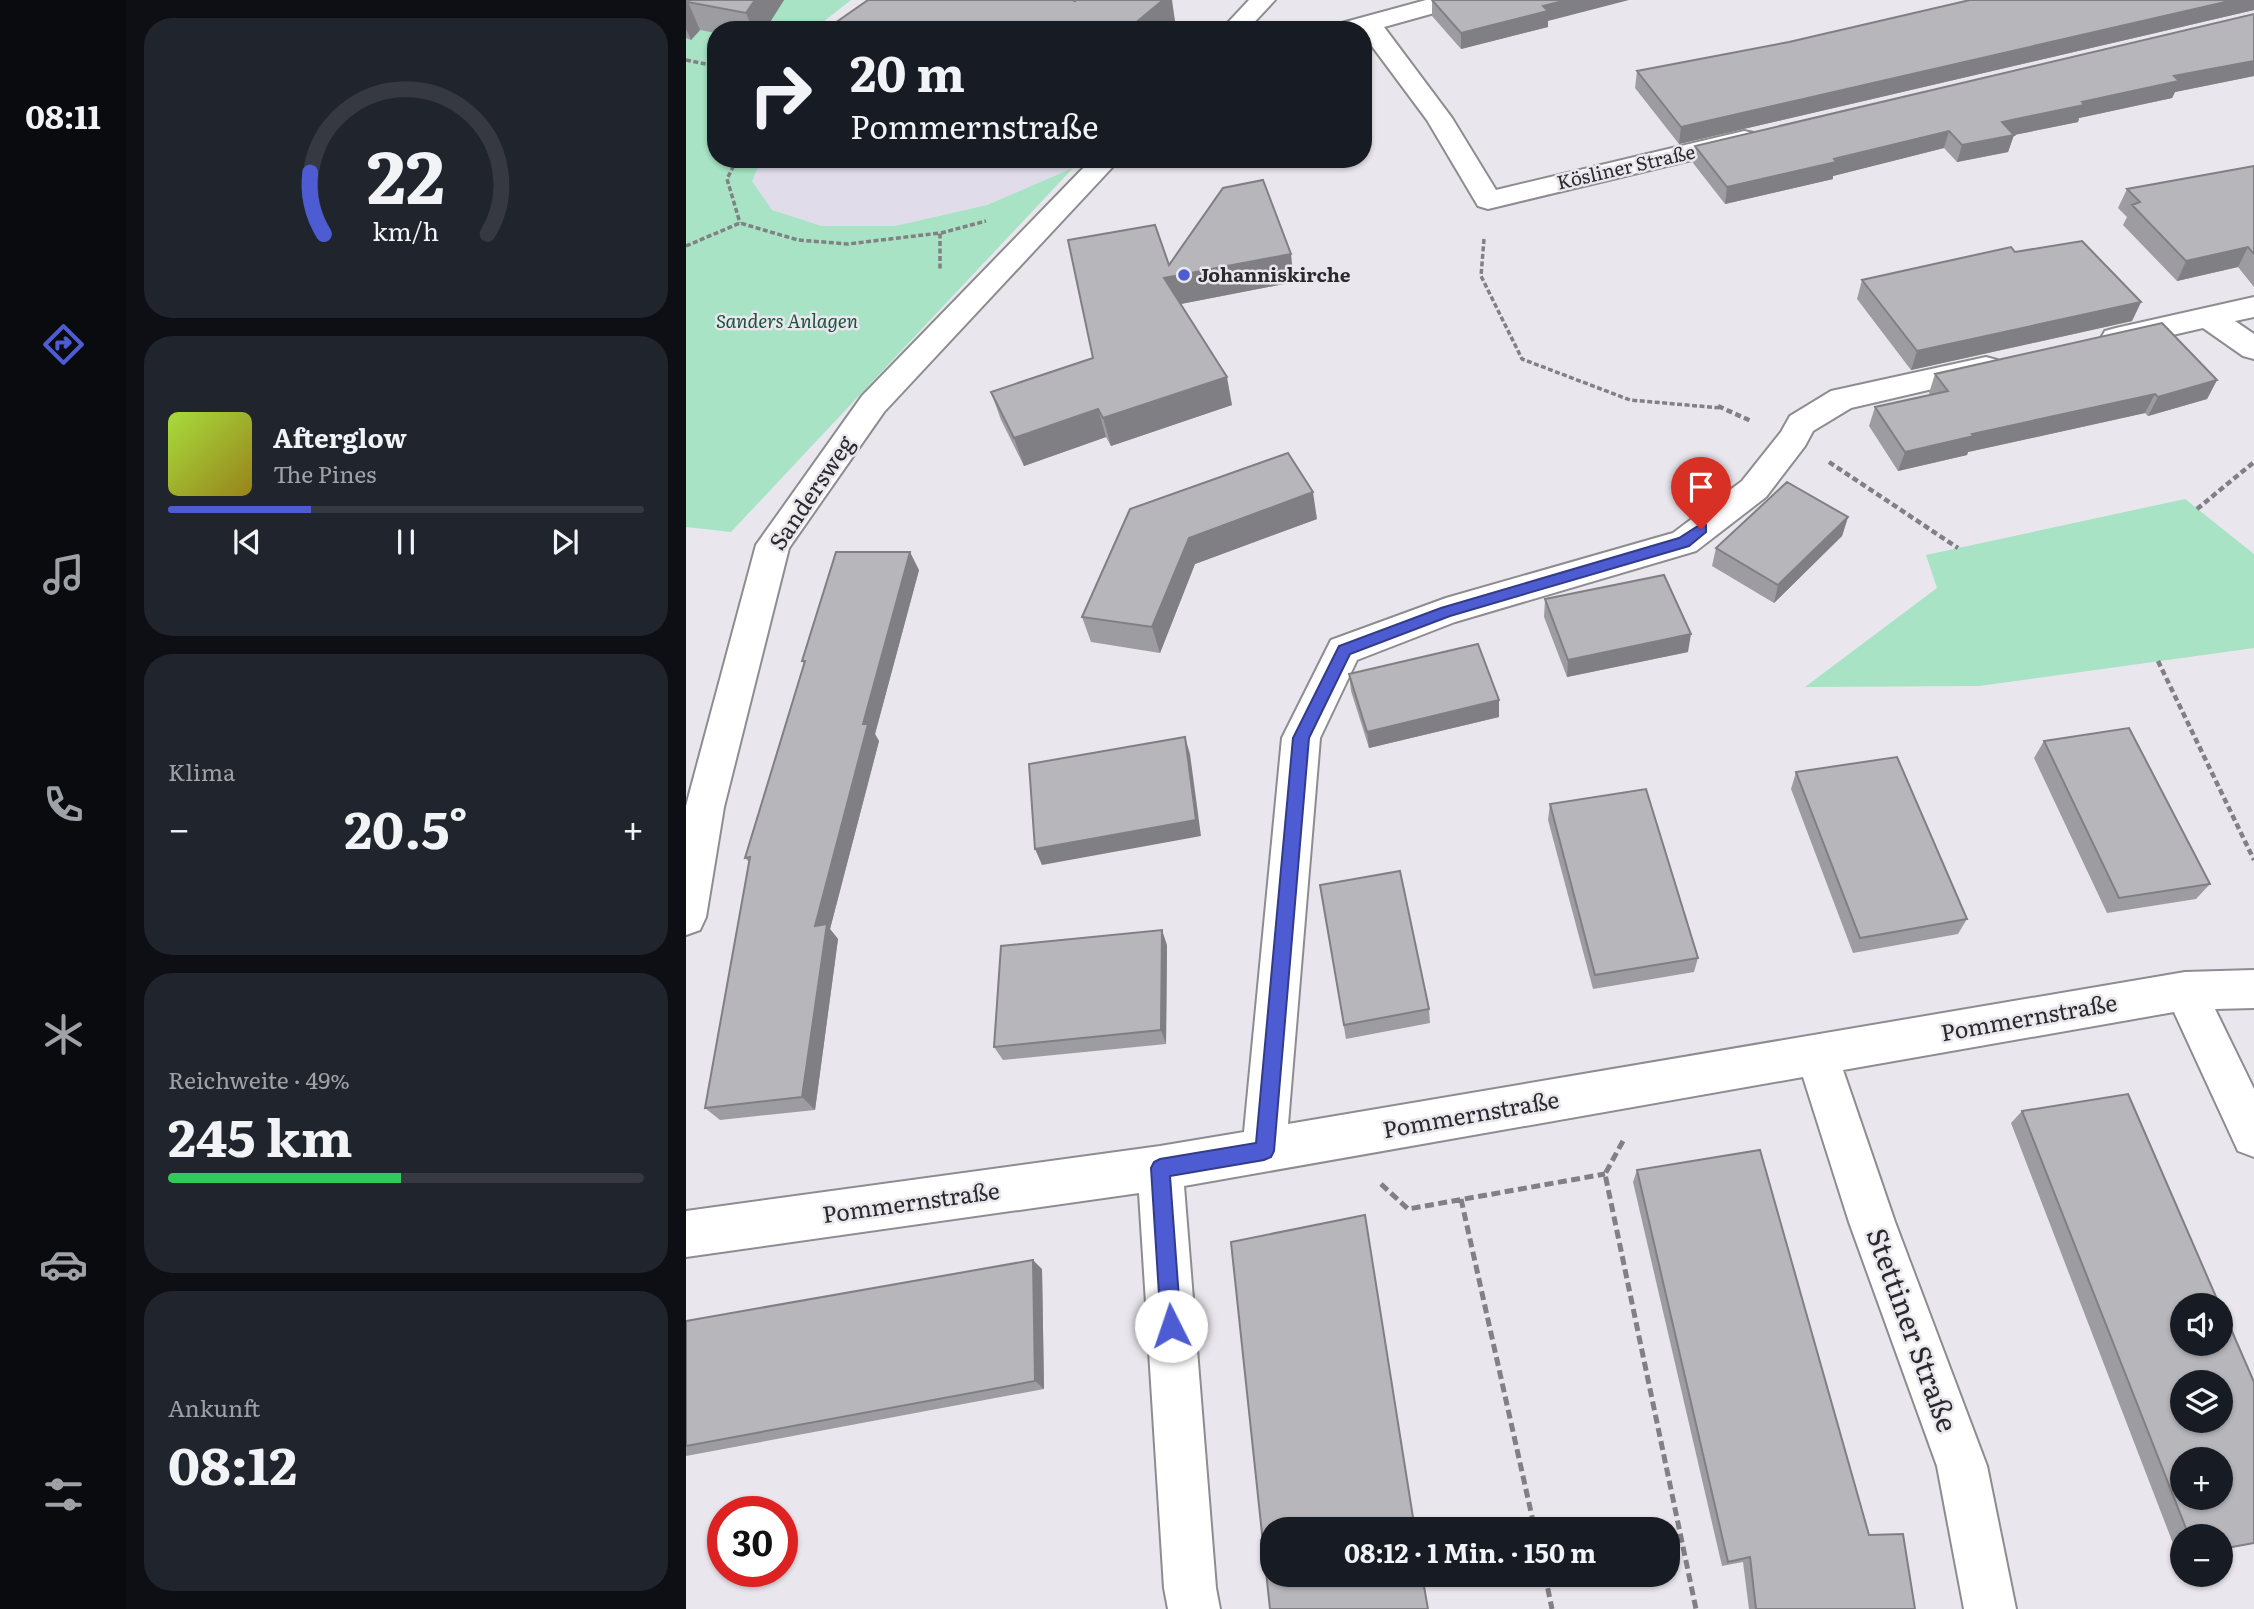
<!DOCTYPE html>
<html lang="de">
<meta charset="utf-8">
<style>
:root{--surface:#171b24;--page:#20242c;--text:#f1f3f6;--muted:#9ea1a6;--line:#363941;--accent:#4d5cd2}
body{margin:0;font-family:Literata,serif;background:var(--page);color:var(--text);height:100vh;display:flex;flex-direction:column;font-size:26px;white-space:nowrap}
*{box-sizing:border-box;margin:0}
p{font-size:23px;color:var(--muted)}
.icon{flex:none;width:38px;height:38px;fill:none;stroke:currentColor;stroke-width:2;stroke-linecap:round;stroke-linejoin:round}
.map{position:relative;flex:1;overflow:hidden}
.side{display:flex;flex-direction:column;gap:18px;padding:18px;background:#0d0f14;width:560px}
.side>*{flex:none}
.hud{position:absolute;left:21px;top:21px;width:665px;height:147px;border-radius:28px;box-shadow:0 2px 5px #0004;background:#171b24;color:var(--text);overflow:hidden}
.controls{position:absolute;left:1484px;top:1293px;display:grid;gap:14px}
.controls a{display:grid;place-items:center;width:63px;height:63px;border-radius:50%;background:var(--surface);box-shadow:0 2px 5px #0004;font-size:35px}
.speed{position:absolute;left:21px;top:1496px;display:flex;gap:14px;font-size:35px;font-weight:700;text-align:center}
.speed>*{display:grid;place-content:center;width:91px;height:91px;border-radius:50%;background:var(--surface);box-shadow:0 2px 5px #0004;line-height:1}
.speed .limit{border:10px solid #d22;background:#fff;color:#111}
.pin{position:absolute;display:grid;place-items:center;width:60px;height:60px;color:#fff;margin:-72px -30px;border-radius:50% 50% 50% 0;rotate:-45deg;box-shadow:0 0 7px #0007}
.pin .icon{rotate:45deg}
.me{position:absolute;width:77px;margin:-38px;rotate:356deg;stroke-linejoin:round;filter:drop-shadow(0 0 5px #0008)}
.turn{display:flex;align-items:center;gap:24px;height:147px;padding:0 28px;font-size:32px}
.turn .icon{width:91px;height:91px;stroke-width:2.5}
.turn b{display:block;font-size:49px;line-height:60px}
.big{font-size:52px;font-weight:700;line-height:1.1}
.side .tile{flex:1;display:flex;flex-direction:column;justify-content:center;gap:10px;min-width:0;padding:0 24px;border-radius:28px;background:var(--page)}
.side .dial{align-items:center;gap:0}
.dial svg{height:182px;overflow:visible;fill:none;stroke:var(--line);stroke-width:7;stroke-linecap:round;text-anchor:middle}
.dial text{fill:var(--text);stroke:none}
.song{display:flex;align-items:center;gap:21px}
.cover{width:84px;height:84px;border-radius:10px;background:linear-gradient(135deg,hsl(80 70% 55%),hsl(50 70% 35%))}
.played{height:7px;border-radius:4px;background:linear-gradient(90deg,var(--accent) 30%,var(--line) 30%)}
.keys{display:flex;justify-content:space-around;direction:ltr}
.heat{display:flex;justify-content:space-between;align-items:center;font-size:38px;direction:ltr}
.charge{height:10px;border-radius:5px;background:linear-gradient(90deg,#34c759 49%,var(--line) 0)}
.trip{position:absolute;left:574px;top:1517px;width:420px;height:70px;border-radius:28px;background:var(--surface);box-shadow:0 2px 5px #0004;font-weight:700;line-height:70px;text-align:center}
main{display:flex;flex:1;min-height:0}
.menu{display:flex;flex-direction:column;width:126px;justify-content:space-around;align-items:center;background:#090b0e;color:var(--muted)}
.menu .icon{width:49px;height:49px}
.menu .active{color:var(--accent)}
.menu b{font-size:32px;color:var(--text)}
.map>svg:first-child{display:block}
.built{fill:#e0dce9}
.green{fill:#a7e3c4}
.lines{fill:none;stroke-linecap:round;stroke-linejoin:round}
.street-casing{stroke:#8d8c91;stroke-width:4}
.path-far2{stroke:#818084;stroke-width:3.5;stroke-dasharray:5 2.5;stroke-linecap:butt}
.path-far1{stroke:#818084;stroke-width:4.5;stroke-dasharray:6 3.5;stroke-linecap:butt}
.path{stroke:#818084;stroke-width:5;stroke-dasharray:9 4.5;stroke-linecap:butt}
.street{fill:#fff;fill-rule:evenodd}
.wall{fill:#9d9da1}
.shaded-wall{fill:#807f83}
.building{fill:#b7b6bb;stroke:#807f83;stroke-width:2;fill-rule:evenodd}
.route{fill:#4d5cd2;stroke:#323c88;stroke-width:2}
.poi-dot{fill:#4d5cd2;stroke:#e9e7ed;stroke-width:2.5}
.labels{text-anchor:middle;stroke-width:5;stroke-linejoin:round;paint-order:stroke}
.far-street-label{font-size:19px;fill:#2a2a2c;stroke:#e9e7ed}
.far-poi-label{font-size:19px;font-weight:bold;fill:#2a2a2c;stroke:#e9e7ed;text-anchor:start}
.far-park-label{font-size:19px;font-style:italic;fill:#17543b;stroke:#e9e7ed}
.street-label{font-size:23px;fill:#2a2a2c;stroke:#e9e7ed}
.near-street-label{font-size:28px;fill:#2a2a2c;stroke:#e9e7ed}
</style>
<main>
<nav class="menu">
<b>08:11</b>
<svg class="icon active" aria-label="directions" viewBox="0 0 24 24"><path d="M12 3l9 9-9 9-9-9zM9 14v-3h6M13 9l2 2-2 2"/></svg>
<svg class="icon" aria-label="music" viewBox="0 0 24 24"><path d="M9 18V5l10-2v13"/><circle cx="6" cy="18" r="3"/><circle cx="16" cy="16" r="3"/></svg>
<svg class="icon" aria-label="phone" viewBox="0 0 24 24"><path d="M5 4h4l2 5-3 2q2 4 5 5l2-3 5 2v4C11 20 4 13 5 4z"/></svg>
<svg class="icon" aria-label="climate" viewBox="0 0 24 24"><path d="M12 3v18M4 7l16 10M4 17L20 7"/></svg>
<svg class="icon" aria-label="car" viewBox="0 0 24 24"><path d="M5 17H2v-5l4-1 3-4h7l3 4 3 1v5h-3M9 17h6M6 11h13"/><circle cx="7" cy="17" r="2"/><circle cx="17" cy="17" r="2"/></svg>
<svg class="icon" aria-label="filters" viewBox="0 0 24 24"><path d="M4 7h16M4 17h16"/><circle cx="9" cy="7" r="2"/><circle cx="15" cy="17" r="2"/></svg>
</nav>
<section class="side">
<div class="tile dial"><svg viewBox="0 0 100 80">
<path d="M14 69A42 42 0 1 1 86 69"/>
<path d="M14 69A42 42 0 0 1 8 42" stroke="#4d5cd2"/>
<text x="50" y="56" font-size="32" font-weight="700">22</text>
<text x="50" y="72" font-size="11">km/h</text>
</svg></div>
<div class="tile">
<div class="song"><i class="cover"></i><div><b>Afterglow</b><p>The Pines</p></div></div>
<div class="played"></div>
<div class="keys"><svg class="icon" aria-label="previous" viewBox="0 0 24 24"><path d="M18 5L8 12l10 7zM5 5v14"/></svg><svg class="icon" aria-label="pause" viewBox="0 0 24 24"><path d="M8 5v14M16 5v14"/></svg><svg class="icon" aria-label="next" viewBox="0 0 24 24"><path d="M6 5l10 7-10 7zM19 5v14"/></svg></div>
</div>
<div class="tile"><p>Klima</p>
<div class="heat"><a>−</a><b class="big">20.5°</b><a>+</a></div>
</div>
<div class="tile"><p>Reichweite · 49%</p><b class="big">245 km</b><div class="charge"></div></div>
<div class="tile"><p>Ankunft</p><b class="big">08:12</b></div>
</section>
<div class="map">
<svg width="1568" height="1609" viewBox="0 0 1568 1609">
<rect width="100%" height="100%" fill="#e9e7ed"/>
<path class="built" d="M 76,159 L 395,159 L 387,168 L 301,205 L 209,226 L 136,226 L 86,210 L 66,181 Z"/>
<path class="green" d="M 0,0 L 165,0 L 127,30 L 30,30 L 30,159 L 76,159 L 66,181 L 86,210 L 136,226 L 209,226 L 301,205 L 387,168 L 45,532 L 0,527 Z
M 1499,499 L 1568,554 L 1568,648 L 1293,686 L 1119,687 L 1251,588 L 1240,555 Z"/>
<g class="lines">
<g class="street-casing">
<path id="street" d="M 563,0 L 589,0 L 561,30 L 535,30 Z
M 740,0 L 780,0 L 777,5 L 698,27 L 766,118 L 810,190 L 1058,131 L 1068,133 L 1071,139 L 1068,145 L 802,209 L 792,206 L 741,120 L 677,34 L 677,30 L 649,29 L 652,24 Z
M 406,159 L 434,159 L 198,412 L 103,548 L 38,807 L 20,917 L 14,930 L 0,935 L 0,806 L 70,545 L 176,396 Z
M 1568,297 L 1568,317 L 1549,321 L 1568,334 L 1568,359 L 1557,356 L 1517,328 L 1430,348 L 1419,345 L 1415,338 L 1419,331 L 1430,328 Z
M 1300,357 L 1311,360 L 1315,367 L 1311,374 L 1165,408 L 1127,431 L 1119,446 L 1080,497 L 1010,551 L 769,622 L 671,660 L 634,738 L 602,1124 L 1499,972 L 1568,970 L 1568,1008 L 1529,1009 L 1568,1089 L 1568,1157 L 1552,1151 L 1488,1012 L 1157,1070 L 1209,1222 L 1301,1466 L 1330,1609 L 1278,1609 L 1251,1466 L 1163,1222 L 1117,1077 L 498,1186 L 530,1588 L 534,1609 L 482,1609 L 478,1588 L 453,1193 L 0,1257 L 0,1211 L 474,1146 L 558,1132 L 596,738 L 645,640 L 760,598 L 987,533 L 1056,481 L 1095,432 L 1104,416 L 1145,391 Z"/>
</g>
<path class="path-far2" d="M 0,60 L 30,66
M 51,159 L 41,179 L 54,223
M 255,233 L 300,221
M 798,239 L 795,276 L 836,359 L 944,400 L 1035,408
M 0,246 L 54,223 L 112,240 L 162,244 L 254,233 L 254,271"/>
<path class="path-far1" d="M 1032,406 L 1065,421
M 1143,462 L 1272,548
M 1511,509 L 1568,462
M 1472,661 L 1568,860"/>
<path class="path" d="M 937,1141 L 919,1174 L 1010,1609
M 695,1184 L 722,1209 L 919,1174
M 775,1199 L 849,1530
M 859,1575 L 866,1609"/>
<use href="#street" class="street"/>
</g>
<path class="wall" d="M 0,0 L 98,0 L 79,30 L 30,30 L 30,33 L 14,30 L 5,40 L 0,38 Z
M 746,0 L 862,21 L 862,27 L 775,49 L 746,16 Z
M 1568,0 L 1568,10 L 993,144 L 949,88 L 951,71 Z
M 1568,14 L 1568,76 L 1489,92 L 1486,98 L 1393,118 L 1392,122 L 1328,135 L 1322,152 L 1271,162 L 1258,148 L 1147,176 L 1147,179 L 1039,204 L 1007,163 L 1009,146 Z
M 1568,166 L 1568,287 L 1552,267 L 1491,281 L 1437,225 L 1441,217 L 1432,208 L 1441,189 Z
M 1329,252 L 1455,302 L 1446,321 L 1225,370 L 1171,299 L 1176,280 Z
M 483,265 L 608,282 L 495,304 L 546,405 L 425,446 L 420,437 L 338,466 L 315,420 L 305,392 L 407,358 Z
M 1249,374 L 1531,380 L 1521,399 L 1462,416 L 1459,413 L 1282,452 L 1281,455 L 1212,471 L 1183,426 L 1189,407 L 1244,395 L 1243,393 Z
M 444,509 L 631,519 L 509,564 L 474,653 L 405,642 L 396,617 Z
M 1162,517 L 1156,536 L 1088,603 L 1026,566 L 1030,548 Z
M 233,570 L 189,734 L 193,741 L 144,929 L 152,939 L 129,1110 L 34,1120 L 19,1108 L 63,862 L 59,858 L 118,664 L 116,661 Z
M 859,599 L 1002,652 L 881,677 L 858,617 Z
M 663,674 L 813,700 L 813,717 L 683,748 L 665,691 Z
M 1358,741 L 1524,884 L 1510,899 L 1421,913 L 1348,758 Z
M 1110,772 L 1281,919 L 1272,934 L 1167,953 L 1105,789 Z
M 864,804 L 1012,958 L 1008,972 L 907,989 L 862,820 Z
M 634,885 L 743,1009 L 744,1023 L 660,1039 Z
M 481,945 L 480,1044 L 317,1060 L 308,1047 Z
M 1336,1111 L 1568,1382 L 1568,1543 L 1535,1550 L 1535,1536 L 1496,1536 L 1496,1558 L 1493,1559 L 1325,1123 Z
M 951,1170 L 1183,1535 L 1229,1609 L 1063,1609 L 1057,1562 L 1036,1566 L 947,1182 Z
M 356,1269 L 358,1389 L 0,1456 L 0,1321 Z"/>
<path class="shaded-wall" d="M 69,0 L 98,0 L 79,30 L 67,30 L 60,13 Z
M 477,0 L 486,0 L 489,21 L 479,30 L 441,30 Z
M 881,0 L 943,0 L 862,21 L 862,27 L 775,49 L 775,33 L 857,6 Z
M 1548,0 L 1568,0 L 1568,10 L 993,144 L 995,127 Z
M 2,2 L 14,30 L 5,40 L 0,29 L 0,4 Z
M 1568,61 L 1568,76 L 1489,92 L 1486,98 L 1393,118 L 1392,122 L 1328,135 L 1322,152 L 1271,162 L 1276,145 L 1316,122 L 1396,102 L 1488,76 Z
M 1263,131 L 1258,148 L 1147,176 L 1147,179 L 1039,204 L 1041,187 Z
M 1562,247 L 1552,267 L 1491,281 L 1500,261 Z
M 605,254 L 608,282 L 484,306 L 478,278 Z
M 1455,302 L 1446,321 L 1225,370 L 1231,351 Z
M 541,377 L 546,405 L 425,446 L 417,418 Z
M 1531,380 L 1521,399 L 1462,416 L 1472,397 Z
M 1469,394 L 1459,413 L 1282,452 L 1281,455 L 1212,471 L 1219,452 L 1286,434 Z
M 412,409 L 420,437 L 338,466 L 328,438 Z
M 627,492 L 631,519 L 509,564 L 474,653 L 466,627 L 503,538 Z
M 1162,517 L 1156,536 L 1088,603 L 1092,585 Z
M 224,552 L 233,570 L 189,734 L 193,741 L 144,929 L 152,939 L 129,1110 L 116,1097 L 129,926 L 177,724 Z
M 1005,634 L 1002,652 L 881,677 L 882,660 Z
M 813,700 L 813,717 L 683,748 L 681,732 Z
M 499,737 L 504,754 L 515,836 L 356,865 L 349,849 Z
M 476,930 L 481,945 L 480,1044 L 475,1030 Z
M 347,1260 L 356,1269 L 358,1389 L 349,1381 Z"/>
<path class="building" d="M 0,0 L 69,0 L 60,13 L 2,2 L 0,4 Z
M 182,0 L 386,0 L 389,1 L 390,0 L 477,0 L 441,30 L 139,30 Z
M 746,0 L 881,0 L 857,6 L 862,11 L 775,33 Z
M 1284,0 L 1548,0 L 995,127 L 951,71 L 1103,42 Z
M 1568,14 L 1568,61 L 1488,76 L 1493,81 L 1396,102 L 1398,105 L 1316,122 L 1328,135 L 1276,145 L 1263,131 L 1148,159 L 1150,162 L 1041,187 L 1009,146 Z
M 1568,166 L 1568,254 L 1562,247 L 1500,261 L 1446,205 L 1454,202 L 1441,189 Z
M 577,180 L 605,254 L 478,278 L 541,377 L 417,418 L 412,409 L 328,438 L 305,392 L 407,358 L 382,240 L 469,225 L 483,265 L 537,188 Z
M 1396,241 L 1455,302 L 1231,351 L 1176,280 L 1325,247 L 1329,252 Z
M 1476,323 L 1531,380 L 1472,397 L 1469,394 L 1286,434 L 1288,436 L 1219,452 L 1189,407 L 1262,391 L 1249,374 Z
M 602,453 L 627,492 L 503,538 L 466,627 L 396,617 L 444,509 Z
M 1101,482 L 1162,517 L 1092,585 L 1030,548 Z
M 150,552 L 224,552 L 177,724 L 182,724 L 129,926 L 141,924 L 116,1097 L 19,1108 L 64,857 L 59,858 L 119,661 L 116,661 Z
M 978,575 L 1005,634 L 882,660 L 859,599 Z
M 792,644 L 813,700 L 681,732 L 663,674 Z
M 1443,728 L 1524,884 L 1433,898 L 1358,741 Z
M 499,737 L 510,820 L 349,849 L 343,764 Z
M 1211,757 L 1281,919 L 1174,938 L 1110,772 Z
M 960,789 L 1012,958 L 909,975 L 864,804 Z
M 714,871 L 743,1009 L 658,1025 L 634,885 Z
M 476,930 L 475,1030 L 308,1047 L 315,946 Z
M 1442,1094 L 1534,1306 L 1496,1306 L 1496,1344 L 1535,1344 L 1535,1306 L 1568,1382 L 1568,1543 L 1535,1549 L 1535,1536 L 1503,1536 L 1336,1111 ZM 1496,1382 L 1535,1382 L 1535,1421 L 1496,1421 ZM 1496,1460 L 1535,1460 L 1535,1498 L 1496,1498 Z
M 1074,1150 L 1183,1535 L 1217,1534 L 1229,1609 L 1070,1609 L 1064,1557 L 1042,1562 L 951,1170 Z
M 679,1215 L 729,1530 L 586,1530 L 586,1575 L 736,1575 L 742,1609 L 584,1609 L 545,1242 Z
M 347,1260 L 349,1381 L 0,1446 L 0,1321 Z"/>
<path class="route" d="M 1015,524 L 1020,525 L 1020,532 L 1003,546 L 764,616 L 664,654 L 623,738 L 588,1151 L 585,1157 L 578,1160 L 484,1176 L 495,1326 L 492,1333 L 485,1335 L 478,1333 L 475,1326 L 465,1168 L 468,1162 L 474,1159 L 570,1143 L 607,738 L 653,646 L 755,608 L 993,538 Z"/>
<circle class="poi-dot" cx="498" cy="275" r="7"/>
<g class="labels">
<g class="far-street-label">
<text transform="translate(940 167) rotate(-13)" y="7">Kösliner Straße</text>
</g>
<g class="far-poi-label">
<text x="512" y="282">Johanniskirche</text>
</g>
<g class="far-park-label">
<text x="101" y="328">Sanders Anlagen</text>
</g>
<g class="street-label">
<text transform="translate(126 493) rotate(-56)" y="8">Sandersweg</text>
<text transform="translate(1343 1018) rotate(-10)" y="8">Pommernstraße</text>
<text transform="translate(785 1115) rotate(-10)" y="8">Pommernstraße</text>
<text transform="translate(225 1203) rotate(-8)" y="8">Pommernstraße</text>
</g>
<g class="near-street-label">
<text transform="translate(1226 1330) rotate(70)" y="10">Stettiner Straße</text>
</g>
</g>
</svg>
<div class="controls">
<a><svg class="icon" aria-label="sound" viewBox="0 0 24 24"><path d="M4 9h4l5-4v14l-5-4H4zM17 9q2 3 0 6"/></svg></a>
<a><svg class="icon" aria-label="layers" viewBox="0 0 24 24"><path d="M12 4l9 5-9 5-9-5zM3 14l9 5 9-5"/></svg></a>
<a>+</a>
<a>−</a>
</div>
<div class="speed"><div class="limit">30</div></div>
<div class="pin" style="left:1015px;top:529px;background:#d93025"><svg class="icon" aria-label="arrive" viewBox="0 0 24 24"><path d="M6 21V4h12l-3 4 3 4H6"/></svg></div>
<svg class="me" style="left:485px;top:1326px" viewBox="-20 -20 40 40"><circle r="19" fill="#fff"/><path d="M0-13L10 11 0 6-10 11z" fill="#4d5cd2"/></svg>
<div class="trip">08:12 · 1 Min. · 150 m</div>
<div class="hud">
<div class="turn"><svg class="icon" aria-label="right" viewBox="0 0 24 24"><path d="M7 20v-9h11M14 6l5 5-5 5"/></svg><div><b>20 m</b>Pommernstraße</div></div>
</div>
</div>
</main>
